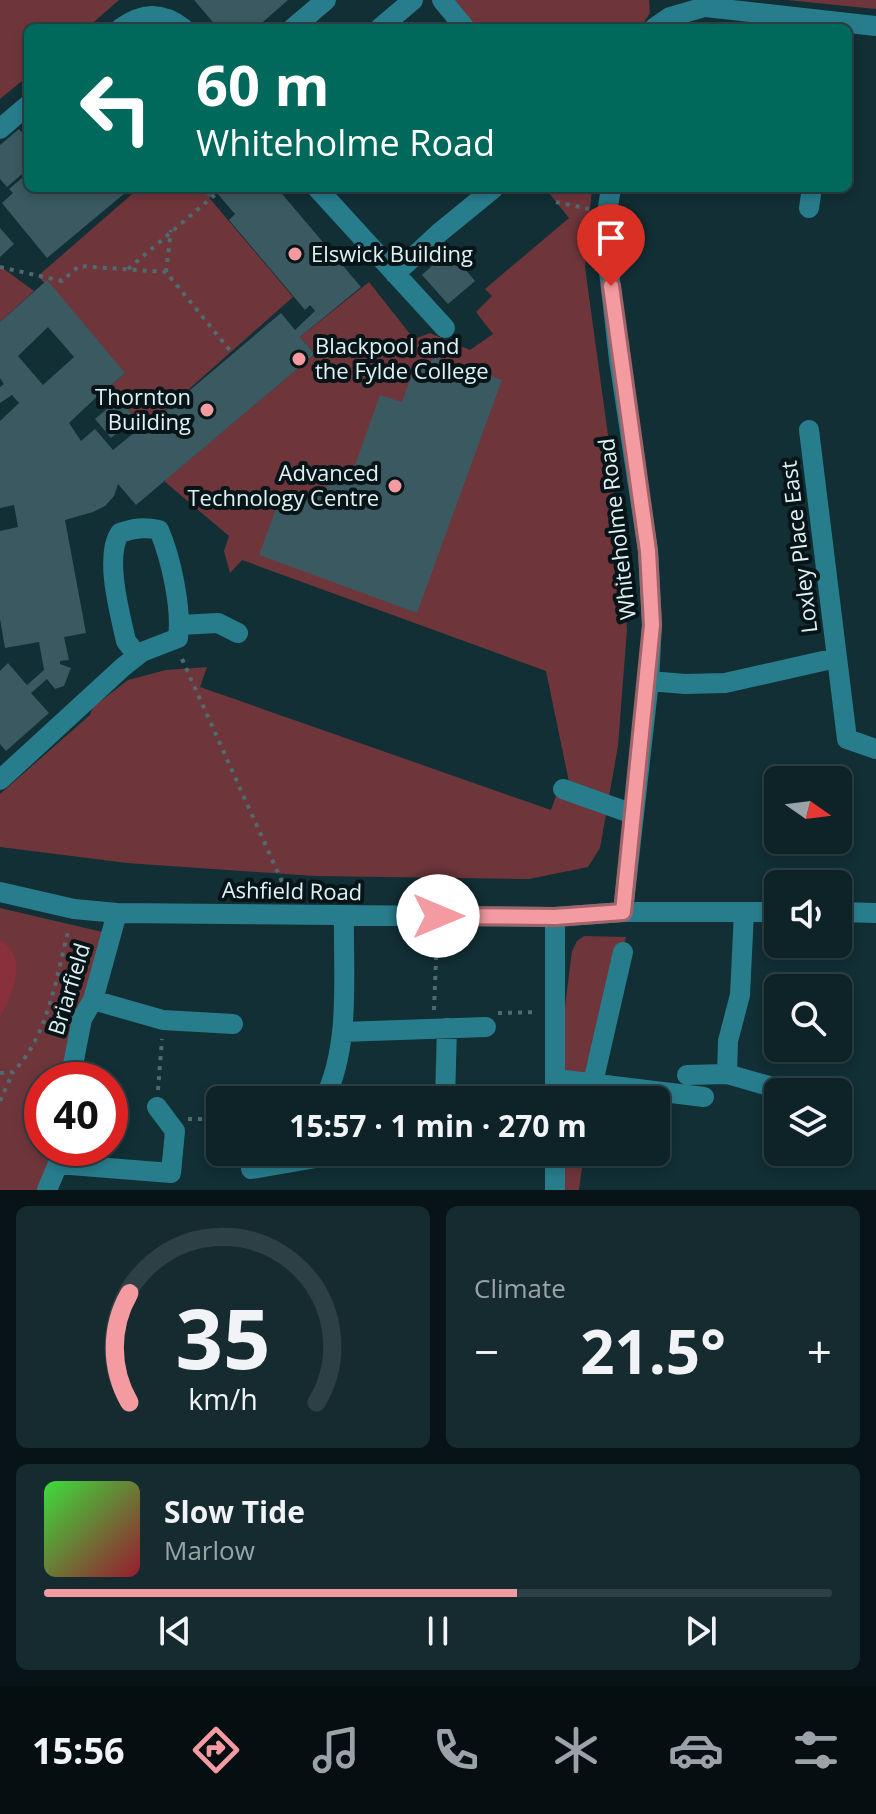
<!DOCTYPE html>
<meta charset="utf-8">
<style>
:root{--surface:#0d2328;--page:#162b30;--text:#f1f3f6;--muted:#9aa4a8;--line:#2d4045;--accent:#f49aa1}
body{margin:0;font-family:"Open Sans",sans-serif;background:var(--page);color:var(--text);height:100vh;display:flex;flex-direction:column;font-size:30px;white-space:nowrap}
*{box-sizing:border-box;margin:0}
p{font-size:26px;color:var(--muted)}
.icon{flex:none;width:44px;height:44px;fill:none;stroke:currentColor;stroke-width:2;stroke-linecap:round;stroke-linejoin:round}
.map{position:relative;height:1190px;overflow:hidden}
.panel{display:flex;flex-direction:column;gap:16px;padding:16px;background:#071316;flex:1}
.panel>*{flex:none}
.banner{position:absolute;left:24px;top:24px;width:828px;height:168px;border-radius:12px;box-shadow:0 4px 12px #0003,0 0 0 2px var(--line);background:#00695c;color:#fff;overflow:hidden}
.needle{width:52px;rotate:104deg}
.buttons{position:absolute;left:764px;top:766px;display:grid;gap:16px}
.buttons a{display:grid;place-items:center;width:88px;height:88px;border-radius:12px;background:var(--surface);box-shadow:0 4px 12px #0003,0 0 0 2px var(--line);font-size:40px}
.speed{position:absolute;left:24px;top:1062px;display:flex;gap:16px;font-size:40px;font-weight:700;text-align:center}
.speed>*{display:grid;place-content:center;width:104px;height:104px;border-radius:50%;background:var(--surface);box-shadow:0 4px 12px #0003,0 0 0 2px var(--line);line-height:1}
.speed .limit{border:12px solid #d22;background:#fff;color:#111}
.pin{position:absolute;display:grid;place-items:center;width:68px;height:68px;color:#fff;margin:-82px -34px;border-radius:50% 50% 50% 0;rotate:-45deg;box-shadow:0 0 8px #0007}
.pin .icon{rotate:45deg}
.me{position:absolute;width:88px;margin:-44px;rotate:90deg;stroke-linejoin:round;filter:drop-shadow(0 0 6px #0008)}
.turn{display:flex;align-items:center;gap:28px;height:168px;padding:0 40px;font-size:36px}
.turn .icon{width:104px;height:104px;stroke-width:2.5}
.turn b{display:block;font-size:56px;line-height:68px}
.big{font-size:60px;font-weight:700;line-height:1.1}
.panel .widget{flex:1;display:flex;flex-direction:column;justify-content:center;gap:12px;min-width:0;padding:0 28px;border-radius:12px;background:var(--page)}
.panel .dial{align-items:center;gap:0}
.dial svg{height:208px;overflow:visible;fill:none;stroke:var(--line);stroke-width:7;stroke-linecap:round;text-anchor:middle}
.dial text{fill:var(--text);stroke:none}
.song{display:flex;align-items:center;gap:24px}
.cover{width:96px;height:96px;border-radius:12px;background:linear-gradient(135deg,hsl(120 70% 55%),hsl(350 70% 35%))}
.played{height:8px;border-radius:4px;background:linear-gradient(90deg,var(--accent) 60%,var(--line) 60%)}
.keys{display:flex;justify-content:space-around;direction:ltr}
.heat{display:flex;justify-content:space-between;align-items:center;font-size:44px;direction:ltr}
.panel .tiles{flex:1;display:grid;gap:16px;grid-template-columns:1fr 1fr}
.widget:last-child{grid-column:span 2}
.trip{position:absolute;left:206px;top:1086px;width:464px;height:80px;border-radius:12px;background:var(--surface);box-shadow:0 4px 12px #0003,0 0 0 2px var(--line);font-weight:700;line-height:80px;text-align:center}
.menu{display:flex;height:128px;justify-content:space-around;align-items:center;background:#050e10;color:var(--muted)}
.menu .icon{width:56px;height:56px}
.menu .active{color:var(--accent)}
.menu b{font-size:36px;color:var(--text)}
.map>svg:first-child{display:block}
.green{fill:#6e363b}
.water{fill:#8a303d}
.building{fill:#3b5960;fill-rule:evenodd}
.lines{fill:none;stroke-linecap:round;stroke-linejoin:round}
.path{stroke:#506a6f;stroke-width:4;stroke-dasharray:4 6;stroke-linecap:butt}
.minor{stroke:#287d8d;stroke-width:20}
.route-casing{stroke:#9f6469;stroke-width:20}
.route{stroke:#f49aa1;stroke-width:14}
.poi-dot{fill:#f49aa1;stroke:#081518;stroke-width:3}
.labels{text-anchor:middle;stroke-width:8;stroke-linejoin:round;paint-order:stroke}
.poi-label{font-size:22px;fill:#e0f1f5;stroke:#081518;text-anchor:start}
.street-label{font-size:22px;fill:#e0f1f5;stroke:#081518}
</style>
<div class="map">
<svg width="876" height="1190" viewBox="0 0 876 1190">
<rect width="100%" height="100%" fill="#112f35"/>
<path class="green" d="M 0,0 L 119,0 L 87,28 L 28,28 L 28,76 L 0,99 Z
M 452,0 L 649,0 L 650,13 L 640,28 L 476,28 Z
M 787,0 L 876,0 L 876,9 Z
M 139,188 L 201,188 L 293,297 L 144,429 L 110,386 L 125,373 L 38,276 Z
M 545,188 L 592,188 L 585,267 L 610,450 L 627,629 L 618,746 L 600,848 L 588,867 L 529,879 L 315,876 L 127,863 L 0,847 L 0,794 L 90,715 L 93,707 L 128,680 L 166,670 L 207,667 L 200,687 L 551,810 L 556,796 L 569,782 L 546,671 L 242,560 L 230,573 L 224,551 L 229,536 L 164,481 L 315,354 L 300,337 L 369,282 L 414,339 L 430,333 L 470,350 L 493,334 L 476,312 L 492,296 L 485,289 L 569,218 Z
M 0,266 L 34,291 L 0,322 Z
M 0,908 L 107,933 L 65,1080 L 42,1080 L 42,1148 L 54,1148 L 42,1190 L 0,1190 Z
M 584,936 L 626,937 L 589,1100 L 564,1100 L 565,1006 L 572,951 L 577,941 Z
M 564,1152 L 584,1152 L 579,1190 L 564,1190 Z"/>
<path class="water" d="M 0,940 C 29,958 13,993 0,1017 Z"/>
<path class="building" d="M 194,0 L 288,0 L 256,28 L 218,28 Z
M 19,129 L 28,140 L 28,169 L 7,187 L 0,179 L 0,145 Z
M 28,173 L 28,188 L 131,188 L 47,258 L 2,203 L 13,193 L 9,189 Z
M 200,188 L 277,188 L 361,287 L 300,337 L 315,354 L 136,505 L 118,484 L 114,496 L 105,506 L 93,512 L 65,520 L 86,633 L 64,637 L 69,660 L 60,661 L 60,664 L 71,668 L 64,686 L 55,689 L 47,679 L 31,693 L 49,713 L 6,751 L 0,744 L 0,671 L 8,663 L 27,685 L 44,670 L 39,642 L 5,648 L 0,619 L 0,531 L 18,527 L 14,505 L 0,508 L 0,421 L 19,403 L 12,395 L 0,403 L 0,387 L 4,384 L 0,378 L 0,322 L 47,280 L 125,373 L 110,386 L 144,429 L 281,313 L 295,330 L 315,311 L 310,305 L 305,310 L 229,220 L 235,214 L 216,192 L 209,198 ZM 48,327 L 74,357 L 43,385 L 18,356 ZM 104,390 L 115,402 L 95,419 L 111,438 L 128,424 L 135,432 L 113,450 L 95,429 L 81,441 L 69,423 Z
M 0,228 L 14,244 L 0,257 Z
M 449,250 L 475,281 L 448,304 L 422,275 Z
M 436,357 L 502,380 L 417,613 L 259,555 L 281,495 L 298,495 L 318,491 L 336,482 L 355,465 L 380,395 L 402,402 L 411,377 Z"/>
<g class="lines">
<path class="path" d="M 556,202 L 589,209
M 0,267 L 62,281 L 79,266 L 166,272 L 232,353
M 128,269 L 217,193
M 166,272 L 171,230
M 182,659 L 288,895
M 434,1010 L 437,935
M 498,1013 L 537,1012
M 0,1073 L 13,1072 C 49,1035 56,977 69,928
M 158,1090 L 162,1039
M 0,1101 L 13,1072
M 188,1119 L 220,1119
M 333,1164 L 373,1152"/>
<path class="minor" d="M 442,0 L 465,28
M 121,28 C 142,13 161,11 183,28
M 293,28 L 326,0
M 380,28 L 413,0
M 654,28 L 670,17 L 705,7 L 876,26
M 0,129 L 28,105
M 317,188 L 445,328
M 611,188 L 607,213 L 608,262 L 619,360 L 648,551 L 652,625 L 649,681 L 623,912
M 809,208 L 812,188
M 395,274 L 439,233 L 494,188
M 809,430 L 847,739 L 876,749
M 180,625 L 218,623 L 238,633
M 649,681 L 685,684 L 725,683 L 836,658
M 0,780 L 123,667 L 142,652 L 178,638 C 182,608 171,558 159,530 C 144,527 134,528 120,533 C 104,556 120,614 126,641 L 133,650 L 142,652
M 563,789 L 633,814
M 0,892 L 74,909 L 117,913 L 555,917 L 623,912 L 778,912
M 744,912 L 740,995 L 728,1041 L 727,1074 L 790,1092
M 838,912 L 876,913
M 93,1000 L 163,1020 L 233,1024
M 342,1032 L 486,1027
M 687,1075 L 727,1074
M 556,1079 L 704,1097
M 70,1080 L 82,1019 L 93,1000 L 117,913
M 324,1100 C 351,1045 343,976 344,916
M 445,1100 L 447,1028
M 555,1100 L 555,917
M 589,1100 L 623,952
M 555,1152 L 555,1190
M 58,1164 L 171,1173 L 175,1131 L 157,1107
M 251,1169 L 316,1158 L 317,1152
M 47,1190 L 58,1164 L 60,1148"/>
</g>
<g class="lines">
<g class="route-casing">
<path id="route" d="M 438,916 L 555,917 L 623,912 L 652,625 L 648,551 L 611,286"/>
</g>
<use href="#route" class="route"/>
</g>
<g class="poi-dot">
<circle cx="295" cy="254" r="8"/>
<circle cx="299" cy="359" r="8"/>
<circle cx="207" cy="410" r="8"/>
<circle cx="395" cy="486" r="8"/>
</g>
<g class="labels">
<g class="poi-label">
<text x="311" y="262">Elswick Building</text>
<text x="315" y="354">Blackpool and<tspan x="315" dy="25">the Fylde College</tspan></text>
<text x="191" y="405" text-anchor="end">Thornton<tspan x="191" dy="25">Building</tspan></text>
<text x="379" y="481" text-anchor="end">Advanced<tspan x="379" dy="25">Technology Centre</tspan></text>
</g>
<g class="street-label">
<text transform="translate(617 529) rotate(-97)" y="8">Whiteholme Road</text>
<text transform="translate(799 547) rotate(-97)" y="8">Loxley Place East</text>
<text transform="translate(292 891) rotate(1)" y="8">Ashfield Road</text>
<text transform="translate(69 989) rotate(-73)" y="8">Briarfield</text>
</g>
</g>
</svg>
<div class="buttons">
<a><svg class="needle" viewBox="-14 -14 28 28"><path d="M0-13l5 13h-10z" fill="#e53935"/><path d="M0 13l5-13h-10z" fill="#9aa4a8"/></svg></a>
<a><svg class="icon" aria-label="sound" viewBox="0 0 24 24"><path d="M4 9h4l5-4v14l-5-4H4zM17 9q2 3 0 6"/></svg></a>
<a><svg class="icon" aria-label="search" viewBox="0 0 24 24"><circle cx="10" cy="10" r="6"/><path d="M15 15l6 6"/></svg></a>
<a><svg class="icon" aria-label="layers" viewBox="0 0 24 24"><path d="M12 4l9 5-9 5-9-5zM3 14l9 5 9-5"/></svg></a>
</div>
<div class="speed"><div class="limit">40</div></div>
<div class="pin" style="left:611px;top:286px;background:#d93025"><svg class="icon" aria-label="arrive" viewBox="0 0 24 24"><path d="M6 21V4h12l-3 4 3 4H6"/></svg></div>
<svg class="me" style="left:438px;top:916px" viewBox="-20 -20 40 40"><circle r="19" fill="#fff"/><path d="M0-13L10 11 0 6-10 11z" fill="#f49aa1"/></svg>
<div class="trip">15:57 · 1 min · 270 m</div>
<div class="banner">
<div class="turn"><svg class="icon" aria-label="left" viewBox="0 0 24 24"><path d="M17 20v-9H6M10 6l-5 5 5 5"/></svg><div><b>60 m</b>Whiteholme Road</div></div>
</div>
</div>
<section class="panel">
<div class="tiles">
<div class="widget dial"><svg viewBox="0 0 100 80">
<path d="M14 69A42 42 0 1 1 86 69"/>
<path d="M14 69A42 42 0 0 1 14 27" stroke="#f49aa1"/>
<text x="50" y="56" font-size="32" font-weight="700">35</text>
<text x="50" y="72" font-size="11">km/h</text>
</svg></div>
<div class="widget"><p>Climate</p>
<div class="heat"><a>−</a><b class="big">21.5°</b><a>+</a></div>
</div>
<div class="widget">
<div class="song"><i class="cover"></i><div><b>Slow Tide</b><p>Marlow</p></div></div>
<div class="played"></div>
<div class="keys"><svg class="icon" aria-label="previous" viewBox="0 0 24 24"><path d="M18 5L8 12l10 7zM5 5v14"/></svg><svg class="icon" aria-label="pause" viewBox="0 0 24 24"><path d="M8 5v14M16 5v14"/></svg><svg class="icon" aria-label="next" viewBox="0 0 24 24"><path d="M6 5l10 7-10 7zM19 5v14"/></svg></div>
</div>
</div>
</section>
<nav class="menu">
<b>15:56</b>
<svg class="icon active" aria-label="directions" viewBox="0 0 24 24"><path d="M12 3l9 9-9 9-9-9zM9 14v-3h6M13 9l2 2-2 2"/></svg>
<svg class="icon" aria-label="music" viewBox="0 0 24 24"><path d="M9 18V5l10-2v13"/><circle cx="6" cy="18" r="3"/><circle cx="16" cy="16" r="3"/></svg>
<svg class="icon" aria-label="phone" viewBox="0 0 24 24"><path d="M5 4h4l2 5-3 2q2 4 5 5l2-3 5 2v4C11 20 4 13 5 4z"/></svg>
<svg class="icon" aria-label="climate" viewBox="0 0 24 24"><path d="M12 3v18M4 7l16 10M4 17L20 7"/></svg>
<svg class="icon" aria-label="car" viewBox="0 0 24 24"><path d="M5 17H2v-5l4-1 3-4h7l3 4 3 1v5h-3M9 17h6M6 11h13"/><circle cx="7" cy="17" r="2"/><circle cx="17" cy="17" r="2"/></svg>
<svg class="icon" aria-label="filters" viewBox="0 0 24 24"><path d="M4 7h16M4 17h16"/><circle cx="9" cy="7" r="2"/><circle cx="15" cy="17" r="2"/></svg>
</nav>
